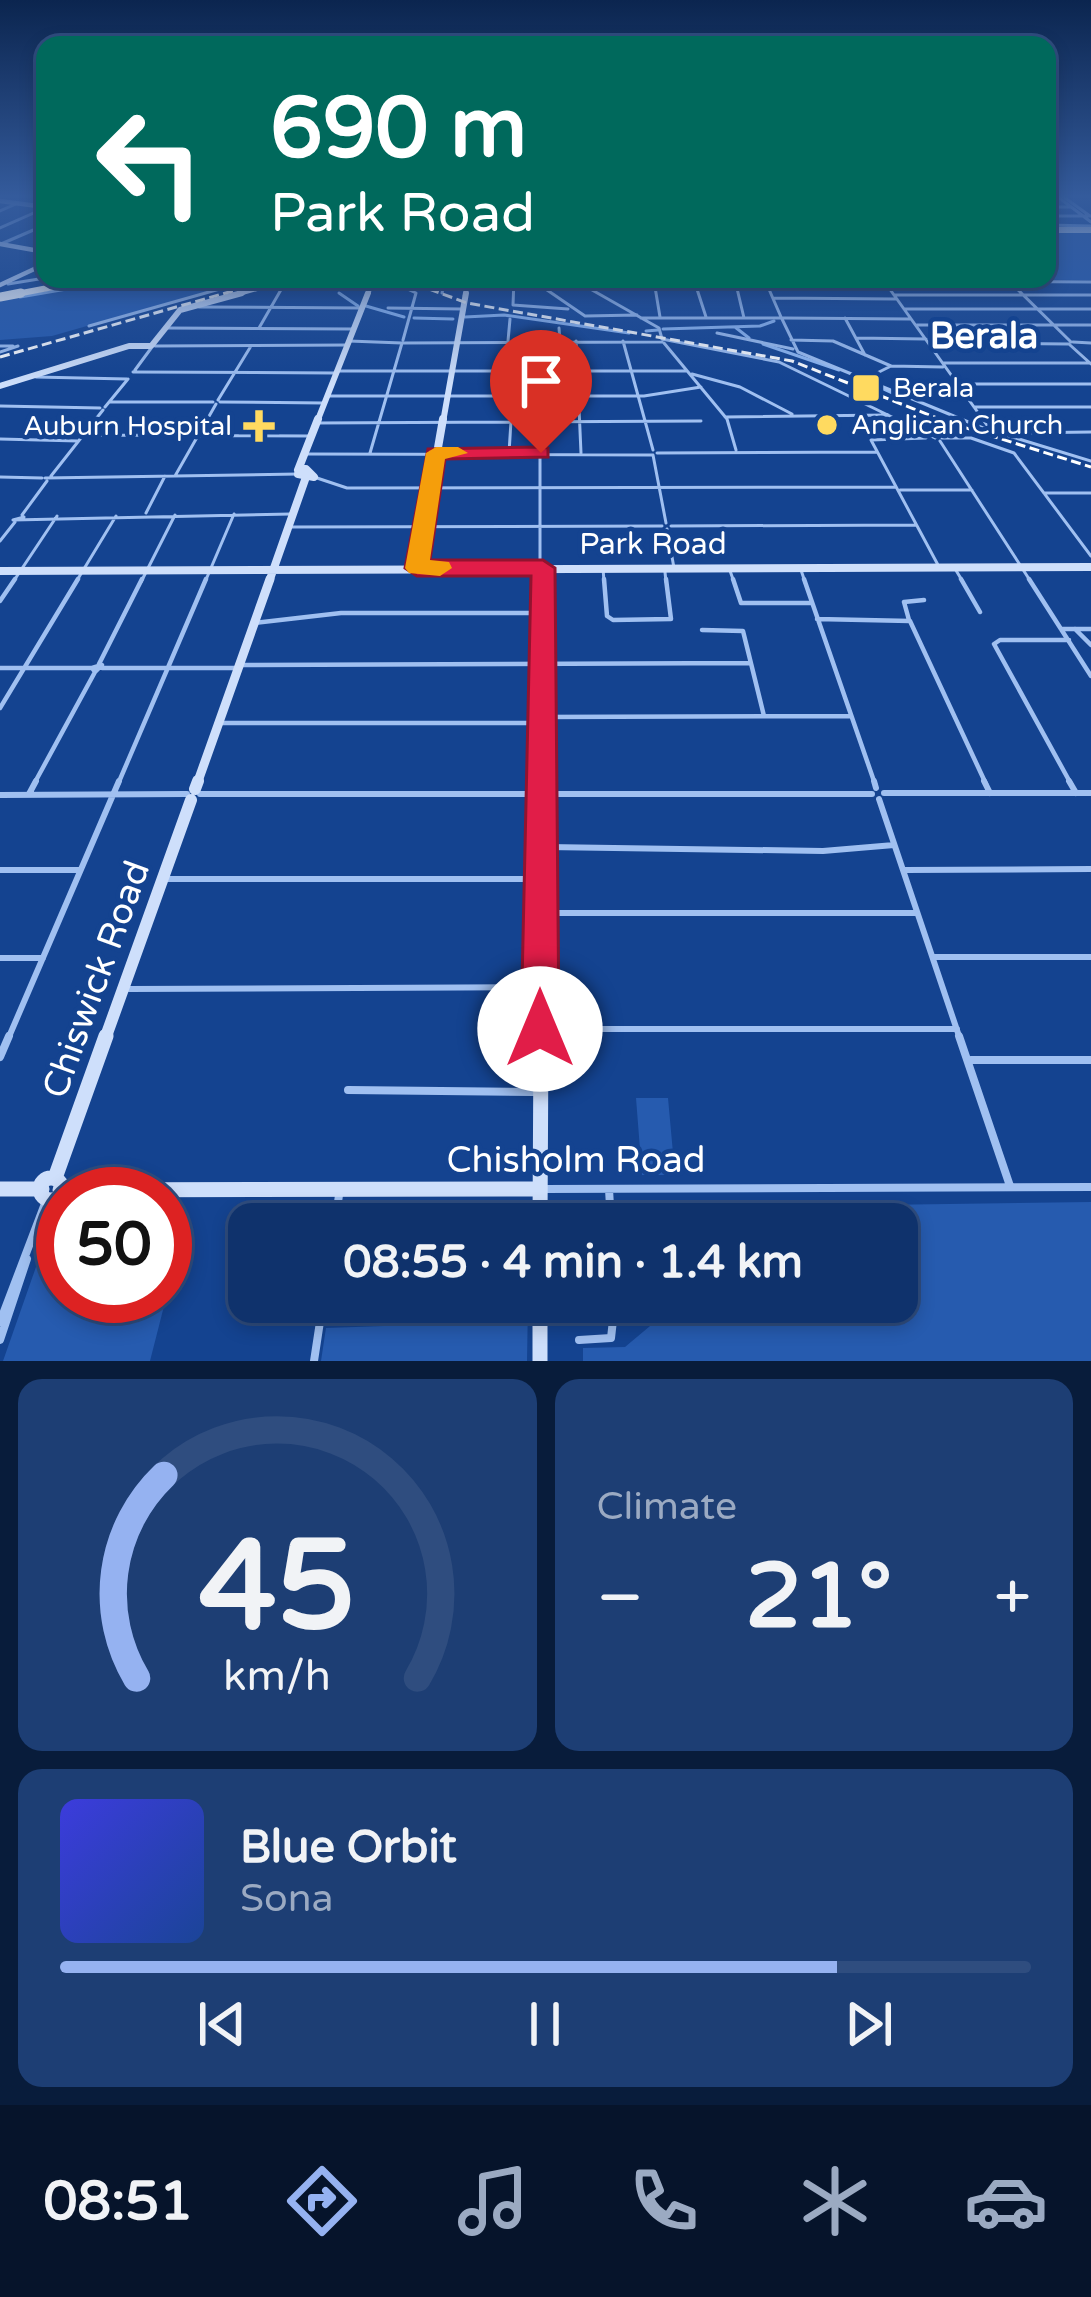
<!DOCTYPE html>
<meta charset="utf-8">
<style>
:root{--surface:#0f326c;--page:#1d3e74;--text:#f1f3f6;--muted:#9baac2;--line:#2f4d7f;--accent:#95b2f1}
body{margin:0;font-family:"Varela Round",sans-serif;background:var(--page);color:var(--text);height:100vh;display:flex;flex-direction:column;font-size:45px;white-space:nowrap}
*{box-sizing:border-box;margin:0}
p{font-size:39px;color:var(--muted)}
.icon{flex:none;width:66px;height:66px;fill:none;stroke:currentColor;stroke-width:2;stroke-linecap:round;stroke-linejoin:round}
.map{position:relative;height:1361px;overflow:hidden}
.details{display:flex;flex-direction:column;gap:18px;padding:18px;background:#081c3b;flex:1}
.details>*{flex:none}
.top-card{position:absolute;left:36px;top:36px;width:1020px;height:252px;border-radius:24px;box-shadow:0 6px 18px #0003,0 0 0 3px var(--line);background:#00695c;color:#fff;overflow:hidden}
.speed{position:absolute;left:36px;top:1167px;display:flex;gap:24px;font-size:60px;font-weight:700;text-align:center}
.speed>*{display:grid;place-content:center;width:156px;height:156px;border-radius:50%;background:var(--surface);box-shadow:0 6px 18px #0003,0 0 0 3px var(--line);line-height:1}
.speed .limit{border:18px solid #d22;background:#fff;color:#111}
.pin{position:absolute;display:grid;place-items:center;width:102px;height:102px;color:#fff;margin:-123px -51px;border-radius:50% 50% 50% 0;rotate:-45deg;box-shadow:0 0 12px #0007}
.pin .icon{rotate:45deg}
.me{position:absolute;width:132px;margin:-66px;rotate:0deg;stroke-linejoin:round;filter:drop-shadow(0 0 9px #0008)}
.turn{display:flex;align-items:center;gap:42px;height:252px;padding:0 36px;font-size:54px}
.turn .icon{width:156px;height:156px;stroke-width:2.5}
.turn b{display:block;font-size:84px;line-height:102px}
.big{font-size:90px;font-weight:800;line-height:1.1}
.details .widget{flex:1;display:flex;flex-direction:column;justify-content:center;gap:18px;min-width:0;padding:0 42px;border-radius:24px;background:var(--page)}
.details .dial{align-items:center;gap:0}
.dial svg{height:312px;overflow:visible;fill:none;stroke:var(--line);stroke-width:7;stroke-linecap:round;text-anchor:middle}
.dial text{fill:var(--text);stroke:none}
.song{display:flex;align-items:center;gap:36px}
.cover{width:144px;height:144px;border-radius:18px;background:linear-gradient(135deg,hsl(240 70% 55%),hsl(220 70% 35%))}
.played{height:12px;border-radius:6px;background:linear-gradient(90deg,var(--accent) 80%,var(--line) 80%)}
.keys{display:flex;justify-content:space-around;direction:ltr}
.heat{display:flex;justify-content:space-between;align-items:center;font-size:66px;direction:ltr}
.details .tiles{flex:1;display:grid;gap:18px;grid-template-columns:1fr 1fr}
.widget:last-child{grid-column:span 2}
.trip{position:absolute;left:228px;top:1203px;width:690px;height:120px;border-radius:24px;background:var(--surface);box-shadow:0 6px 18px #0003,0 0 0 3px var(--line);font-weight:800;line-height:120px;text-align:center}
.tab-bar{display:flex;height:192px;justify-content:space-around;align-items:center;background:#06142b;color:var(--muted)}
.tab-bar .icon{width:84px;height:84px}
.tab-bar .current{color:var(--accent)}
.tab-bar b{font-size:54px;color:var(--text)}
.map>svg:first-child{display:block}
.green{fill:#265baf}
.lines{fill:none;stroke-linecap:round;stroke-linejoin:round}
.stream{stroke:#92baf4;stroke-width:3}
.street-far3{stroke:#a0c0f1;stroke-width:3}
.street-far2{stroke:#a0c0f1;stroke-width:4.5}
.street-far1{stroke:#a0c0f1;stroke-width:6}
.street{stroke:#a0c0f1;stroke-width:8}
.secondary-far5{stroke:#cedffb;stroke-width:4.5}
.secondary-far4{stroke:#cedffb;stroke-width:6}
.secondary-far3{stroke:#cedffb;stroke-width:8}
.secondary-far2{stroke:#cedffb;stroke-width:9}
.secondary-far1{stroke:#cedffb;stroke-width:12}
.secondary{stroke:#cedffb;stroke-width:15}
.highway-far1{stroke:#fff;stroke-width:6}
.highway{stroke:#fff;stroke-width:9}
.rail{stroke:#fff;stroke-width:3;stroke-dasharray:10 4.5;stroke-linecap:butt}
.route{fill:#e11d48;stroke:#92132f;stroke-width:3}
.slow{fill:#f59e0b}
.poi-dot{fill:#ffda60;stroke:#144390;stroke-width:4.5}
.labels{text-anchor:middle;stroke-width:9;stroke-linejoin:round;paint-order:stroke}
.far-poi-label{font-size:27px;fill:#fff;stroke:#144390;text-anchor:start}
.street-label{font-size:30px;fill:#fff;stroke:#144390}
.far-district-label{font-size:36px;font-weight:bold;fill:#fff;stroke:#144390}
.near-street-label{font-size:36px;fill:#fff;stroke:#144390}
</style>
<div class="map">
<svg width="1091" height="1361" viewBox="0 0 1091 1361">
<rect width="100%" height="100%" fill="#144390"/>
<path class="green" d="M 1091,231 L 1091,280 L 859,279 L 1047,279 L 1047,232 Z
M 100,279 L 251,279 L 52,336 L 0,340 L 0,299 Z
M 636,1098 L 668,1098 L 675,1175 L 642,1175 Z
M 1091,1202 L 1091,1361 L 583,1361 L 583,1348 L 625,1347 L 656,1321 L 678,1320 L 691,1302 L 897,1302 L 897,1224 L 813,1224 L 810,1206 Z
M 383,1204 L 528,1205 L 528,1224 L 381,1224 Z
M 56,1210 L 63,1211 L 63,1296 L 165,1296 L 165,1212 L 188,1212 L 150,1361 L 3,1361 Z
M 387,1302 L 528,1302 L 527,1361 L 321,1361 L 326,1328 L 384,1326 Z"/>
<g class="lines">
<path class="stream" d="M 339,293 L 358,306
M 20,297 L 125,279
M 366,306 L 404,317
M 465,317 L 504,315 L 629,333
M 414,318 L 453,319
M 735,327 L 749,338
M 663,329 L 760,326 L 774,321
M 646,331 L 658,330
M 763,344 L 839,370
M 870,383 L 901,397"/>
<path class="street-far3" d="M 1061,195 L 1090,216
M 1058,197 L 1091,222
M 1047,207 L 1071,207
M 0,211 L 18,203
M 1047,216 L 1091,216
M 1047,225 L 1091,226
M 0,228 L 45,208
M 1,244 L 45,225
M 386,279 L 416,293 L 403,340
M 514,279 L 513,305 L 568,309
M 531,279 L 585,316 L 637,315
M 573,279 L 1091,282
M 424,280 L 468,280
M 735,280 L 744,318
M 765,280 L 781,317
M 654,281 L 660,317
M 884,281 L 989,428
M 578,282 L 659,328 L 662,339
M 1010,282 L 1071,342
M 695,283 L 706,317
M 8,284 L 45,278
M 263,289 L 311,289
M 442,293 L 445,280
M 894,295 L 1091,295
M 773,298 L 897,299
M 199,307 L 362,308
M 388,308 L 462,309
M 904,309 L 1091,309
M 641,318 L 785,318
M 785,318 L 911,319
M 845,318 L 865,355
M 782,319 L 798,352 L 983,428 L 1091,461
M 917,325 L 1091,325
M 89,326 L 255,279
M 168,328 L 354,329
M 259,328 L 286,281
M 559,328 L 560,341
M 717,333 L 793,349
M 856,338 L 926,339
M 662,339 L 779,362 L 935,438
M 791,340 L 833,341 L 891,366
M 349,341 L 402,343
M 508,341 L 510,319
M 576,341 L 581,453
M 623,341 L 653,450
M 1073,342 L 1091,343
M 402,343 L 662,342
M 664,343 L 727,419 L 736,450
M 929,343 L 1069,344
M 1070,345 L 1091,364
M 0,346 L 13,346
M 155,346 L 347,345
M 0,352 L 18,346
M 943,363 L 1090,363
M 135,370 L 152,347
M 337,371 L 687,371
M 133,372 L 336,373
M 692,374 L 740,387 L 792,414
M 36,377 L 127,379
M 867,378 L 891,366 L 943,367
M 958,384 L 1091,384
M 327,396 L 644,396 L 701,387
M 218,400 L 251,346
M 110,402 L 213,402
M 220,402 L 324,403
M 0,406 L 100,408
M 105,407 L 128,379
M 974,407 L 1091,407
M 725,417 L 888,415
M 316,423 L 701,421
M 1007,433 L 1091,432
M 83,435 L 311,436
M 926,438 L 871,440 L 938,565
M 942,438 L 971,438 L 1014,453 L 1091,556
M 0,439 L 78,441
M 940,441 L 1031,582
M 370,453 L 402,343
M 509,453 L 516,341
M 540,453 L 540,559
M 657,453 L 877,452
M 306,454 L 653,455
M 653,455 L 666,523
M 51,476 L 103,410
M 175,476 L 216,404
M 0,477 L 42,478
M 314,477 L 347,488 L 896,487
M 45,478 L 298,474
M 900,490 L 972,490
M 1044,493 L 1091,493
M 146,513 L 165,476
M 22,515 L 47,481
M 24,517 L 13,520 L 291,514
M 671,526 L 916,525
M 289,527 L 662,526
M 667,529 L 674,568
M 0,541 L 15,522
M 800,567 L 805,582
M 954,567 L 963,582
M 603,568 L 604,582
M 729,568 L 734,582
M 665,572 L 666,582
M 13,582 L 57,516
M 76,582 L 116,516
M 141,582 L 175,515
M 205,582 L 234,514"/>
<path class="street-far2" d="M 604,579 L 607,616 L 613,620 L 671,619 L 666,579
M 733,579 L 741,603 L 812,603
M 804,579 L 875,784
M 961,579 L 980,612
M 1029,579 L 1091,676
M 0,601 L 15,579
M 817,619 L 910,621 L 986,784
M 909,620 L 904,602 L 924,600
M 254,623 L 341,613 L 542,613
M 1061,629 L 1091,629
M 1075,629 L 1091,645
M 702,630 L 743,631 L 764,716
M 1069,640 L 1000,640 L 994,644 L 1071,784
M 99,664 L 142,579
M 102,665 L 95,672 L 92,668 Z
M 240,665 L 751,663
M 0,668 L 92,668
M 102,668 L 239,668
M 0,708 L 78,579
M 541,717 L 850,716
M 219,723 L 541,723
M 34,784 L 95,672
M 118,784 L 206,579"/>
<path class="street-far1" d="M 874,781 L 876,788
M 984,781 L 990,793
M 1069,781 L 1076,793
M 884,793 L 1091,793
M 29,794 L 36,781
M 200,794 L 872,794
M 0,795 L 187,794
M 879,799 L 960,1039
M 547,847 L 823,851 L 894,845
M 0,870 L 80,870
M 905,870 L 1091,869
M 168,879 L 541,879
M 545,913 L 917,913
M 935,957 L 1091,957
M 0,958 L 43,958
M 129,989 L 537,987
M 543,1029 L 957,1029
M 8,1039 L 119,781"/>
<path class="street" d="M 959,1036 L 1010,1186
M 0,1057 L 9,1036
M 971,1060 L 1091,1060
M 348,1090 L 534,1092
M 545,1189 L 1091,1187
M 609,1189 L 611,1224
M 335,1224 L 339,1195
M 0,1322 L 46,1201
M 0,1340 L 27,1259
M 579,1340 L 611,1338 L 615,1302
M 314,1361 L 323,1302"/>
<path class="secondary-far5" d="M 0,201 L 45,207
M 0,244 L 45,252
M 0,285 L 45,264
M 231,296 L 292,279
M 367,296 L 374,279
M 465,296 L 468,279"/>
<path class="secondary-far4" d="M 152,345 L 180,310 L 242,293
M 0,386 L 129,346 L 150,346
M 317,422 L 368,293
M 443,422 L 466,293"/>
<path class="secondary-far3" d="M 300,469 L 306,469 L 314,477 L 298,474 Z
M 298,470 L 318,419
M 417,568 L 443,419
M 0,571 L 1091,567
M 269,582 L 306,477
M 543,582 L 543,568"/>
<path class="secondary-far2" d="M 197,784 L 270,579
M 542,784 L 543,579"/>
<path class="secondary-far1" d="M 195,789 L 198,781
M 105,1039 L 191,800
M 541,1039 L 542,781"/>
<path class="secondary" d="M 55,1178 L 106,1036
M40 1189a11 11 0 1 1 22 0a11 11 0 1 1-22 0Z
M 0,1189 L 42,1189
M 60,1190 L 540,1189
M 540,1224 L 541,1036
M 540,1302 L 540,1361"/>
<path class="highway-far1" d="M 1047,230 L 1091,230
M 6,296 L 95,279"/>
<path class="highway" d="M 0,297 L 21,293"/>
<path class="rail" d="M 402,279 L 467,303 L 792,361 L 947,422 L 1091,467
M 0,357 L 275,279"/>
</g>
<linearGradient id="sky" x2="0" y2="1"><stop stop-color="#0b254f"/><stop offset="0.51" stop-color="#345b9c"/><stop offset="1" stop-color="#345b9c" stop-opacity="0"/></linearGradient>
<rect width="1091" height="385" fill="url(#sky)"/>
<path class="route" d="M 541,447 L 548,448 L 548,457 L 445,459 L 430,560 L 543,560 L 555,568 L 559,1029 L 554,1043 L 540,1048 L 527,1043 L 521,1029 L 531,576 L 417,576 L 405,568 L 428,449 Z"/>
<path class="slow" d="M 458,447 L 468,453 L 445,459 L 430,560 L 449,562 L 452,568 L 440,576 L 409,573 L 405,568 L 426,453 L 436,447 Z"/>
<g class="poi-dot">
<rect x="851" y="373" width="30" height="30" rx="6"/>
<circle cx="827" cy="425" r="12"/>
<path d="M253 408h12v12h12v12h-12v12h-12v-12h-12v-12h12z"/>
</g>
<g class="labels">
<g class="far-poi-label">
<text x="893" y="397">Berala</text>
<text x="851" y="434">Anglican Church</text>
<text x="232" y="435" text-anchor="end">Auburn Hospital</text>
</g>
<g class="street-label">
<text x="653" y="554">Park Road</text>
</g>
<g class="far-district-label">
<text x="984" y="348">Berala</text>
</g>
<g class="near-street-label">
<text transform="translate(95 979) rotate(-70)" y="13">Chiswick Road</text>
<text x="576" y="1172">Chisholm Road</text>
</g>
</g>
</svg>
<div class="speed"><div class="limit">50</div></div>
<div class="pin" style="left:541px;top:453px;background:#d93025"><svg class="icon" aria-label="arrive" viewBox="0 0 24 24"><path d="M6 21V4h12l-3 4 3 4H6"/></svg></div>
<svg class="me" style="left:540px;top:1029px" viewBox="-20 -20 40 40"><circle r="19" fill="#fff"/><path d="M0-13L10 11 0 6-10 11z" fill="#e11d48"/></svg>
<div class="trip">08:55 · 4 min · 1.4 km</div>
<div class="top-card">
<div class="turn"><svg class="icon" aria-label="left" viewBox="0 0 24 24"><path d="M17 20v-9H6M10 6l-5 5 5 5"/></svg><div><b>690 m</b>Park Road</div></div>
</div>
</div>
<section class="details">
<div class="tiles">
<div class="widget dial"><svg viewBox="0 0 100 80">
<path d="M14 69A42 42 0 1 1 86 69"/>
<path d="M14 69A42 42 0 0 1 21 17" stroke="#95b2f1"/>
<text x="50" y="56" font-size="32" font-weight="700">45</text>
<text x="50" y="72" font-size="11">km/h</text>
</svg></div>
<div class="widget"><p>Climate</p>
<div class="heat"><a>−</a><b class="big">21°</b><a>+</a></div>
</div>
<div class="widget">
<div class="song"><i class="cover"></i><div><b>Blue Orbit</b><p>Sona</p></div></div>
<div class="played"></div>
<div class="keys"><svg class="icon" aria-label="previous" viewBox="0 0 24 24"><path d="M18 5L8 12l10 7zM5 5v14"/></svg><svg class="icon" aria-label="pause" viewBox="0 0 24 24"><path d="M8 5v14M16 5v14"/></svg><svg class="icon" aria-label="next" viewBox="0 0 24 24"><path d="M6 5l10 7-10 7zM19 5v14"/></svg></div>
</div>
</div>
</section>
<nav class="tab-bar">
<b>08:51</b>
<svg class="icon current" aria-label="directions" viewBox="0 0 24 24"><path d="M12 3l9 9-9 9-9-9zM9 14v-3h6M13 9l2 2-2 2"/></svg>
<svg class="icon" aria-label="music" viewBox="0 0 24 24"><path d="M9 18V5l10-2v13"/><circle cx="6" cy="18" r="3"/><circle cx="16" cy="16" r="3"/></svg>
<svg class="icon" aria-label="phone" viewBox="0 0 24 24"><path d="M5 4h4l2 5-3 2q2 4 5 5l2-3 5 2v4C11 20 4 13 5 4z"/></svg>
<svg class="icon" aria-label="climate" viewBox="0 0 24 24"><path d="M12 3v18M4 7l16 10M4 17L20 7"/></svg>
<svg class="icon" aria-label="car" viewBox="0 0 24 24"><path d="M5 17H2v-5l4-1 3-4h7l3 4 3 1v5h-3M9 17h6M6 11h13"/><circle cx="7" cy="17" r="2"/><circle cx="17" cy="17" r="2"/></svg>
</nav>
